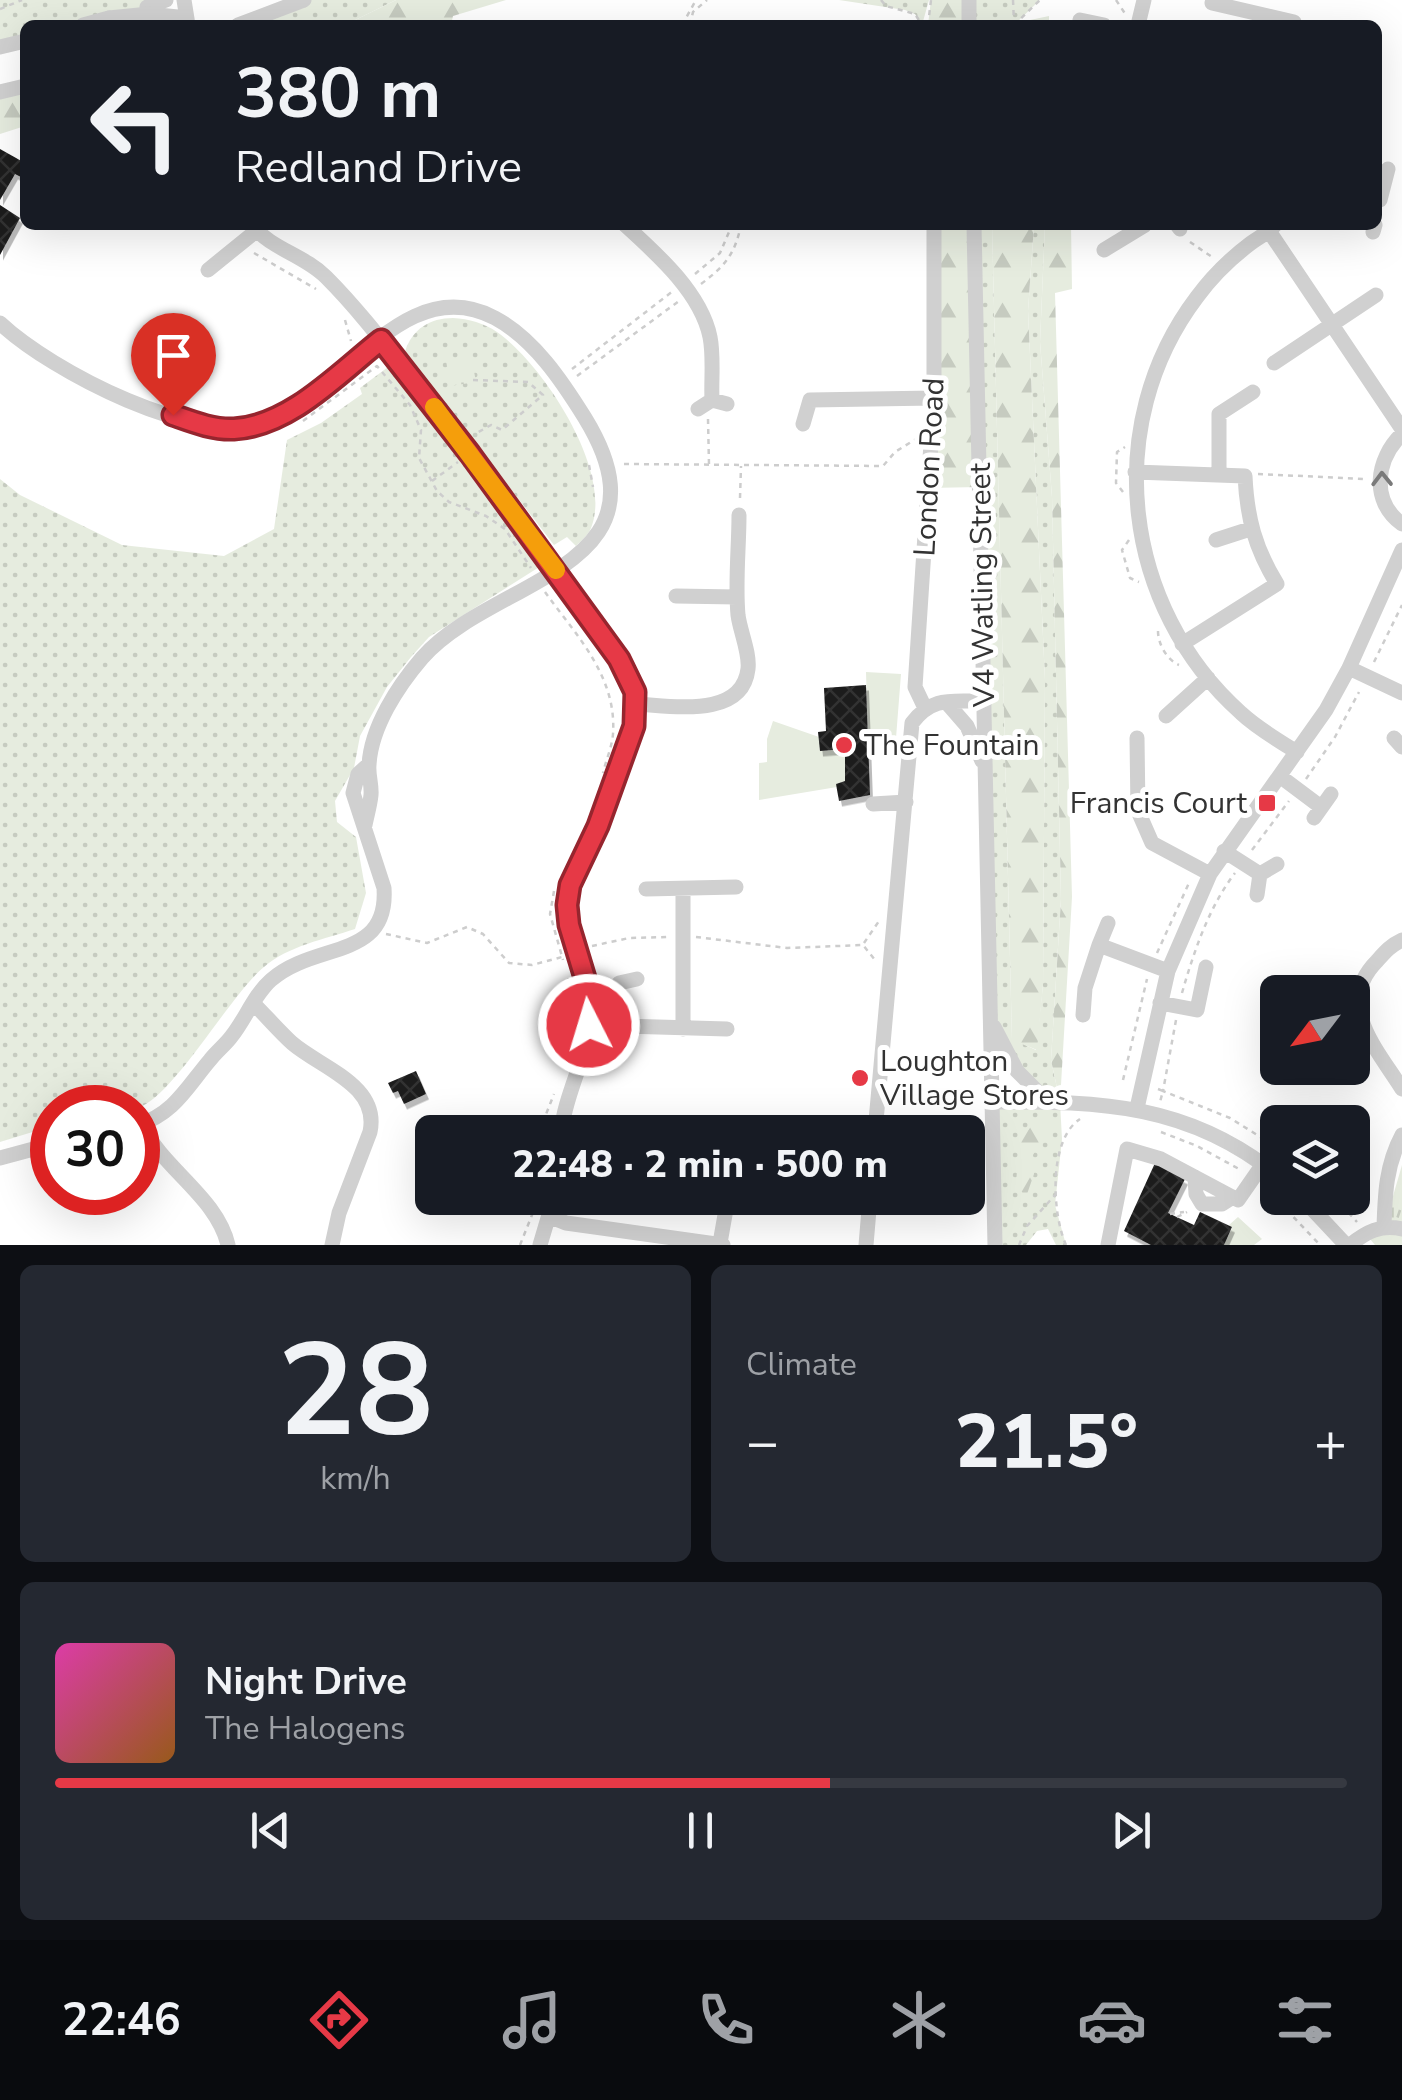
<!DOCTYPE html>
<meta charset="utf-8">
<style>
:root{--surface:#171b24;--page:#242831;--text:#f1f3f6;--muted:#9ea1a6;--line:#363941;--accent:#e63946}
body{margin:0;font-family:"Nunito Sans",sans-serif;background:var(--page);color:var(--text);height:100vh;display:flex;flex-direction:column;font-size:38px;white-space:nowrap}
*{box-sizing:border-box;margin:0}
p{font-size:32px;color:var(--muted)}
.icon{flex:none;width:55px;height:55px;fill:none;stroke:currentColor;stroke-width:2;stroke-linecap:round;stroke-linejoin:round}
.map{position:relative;height:1245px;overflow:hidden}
.details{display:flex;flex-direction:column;gap:20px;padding:20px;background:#0d0f14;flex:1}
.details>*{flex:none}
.hud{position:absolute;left:20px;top:20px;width:1362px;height:210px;border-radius:15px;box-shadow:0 10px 40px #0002;background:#171b24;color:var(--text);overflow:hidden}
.needle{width:65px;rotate:238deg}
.tools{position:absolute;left:1260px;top:975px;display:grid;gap:20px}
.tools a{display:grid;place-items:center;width:110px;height:110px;border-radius:15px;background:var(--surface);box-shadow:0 10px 40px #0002;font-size:50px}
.speed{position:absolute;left:30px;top:1085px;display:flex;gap:20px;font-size:50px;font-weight:700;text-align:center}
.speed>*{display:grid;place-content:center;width:130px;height:130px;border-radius:50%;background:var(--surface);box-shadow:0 10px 40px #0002;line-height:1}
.speed .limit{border:15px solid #d22;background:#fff;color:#111}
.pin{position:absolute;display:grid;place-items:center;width:85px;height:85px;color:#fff;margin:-102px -42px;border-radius:50% 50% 50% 0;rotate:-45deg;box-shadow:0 0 10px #0007}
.pin .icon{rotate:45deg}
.me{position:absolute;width:110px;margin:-55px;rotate:355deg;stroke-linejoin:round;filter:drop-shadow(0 0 8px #0008)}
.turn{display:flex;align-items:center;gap:35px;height:210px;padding:0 50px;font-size:45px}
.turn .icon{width:130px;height:130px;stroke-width:2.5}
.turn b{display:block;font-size:70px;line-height:85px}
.big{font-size:75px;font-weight:800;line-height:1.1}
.details .tile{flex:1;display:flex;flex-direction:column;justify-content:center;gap:15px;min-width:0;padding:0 35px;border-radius:15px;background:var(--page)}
.details .dial{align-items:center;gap:0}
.dial b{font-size:130px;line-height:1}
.song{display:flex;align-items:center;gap:30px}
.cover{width:120px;height:120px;border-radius:15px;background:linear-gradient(135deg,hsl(320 70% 55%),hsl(30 70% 35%))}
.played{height:10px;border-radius:5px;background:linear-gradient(90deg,var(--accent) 60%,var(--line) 60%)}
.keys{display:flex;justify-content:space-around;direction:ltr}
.heat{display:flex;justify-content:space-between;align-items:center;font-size:55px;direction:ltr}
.details .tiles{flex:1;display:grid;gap:20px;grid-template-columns:1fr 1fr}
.tile:last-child{grid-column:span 2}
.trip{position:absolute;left:415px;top:1115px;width:570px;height:100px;border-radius:15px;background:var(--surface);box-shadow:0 10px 40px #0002;font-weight:800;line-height:100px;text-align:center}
.menu{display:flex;height:160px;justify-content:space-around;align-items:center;background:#090b0e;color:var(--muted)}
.menu .icon{width:70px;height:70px}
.menu .current{color:var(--accent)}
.menu b{font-size:45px;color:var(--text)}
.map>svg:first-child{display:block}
.grass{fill:url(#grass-dots)}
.forest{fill:url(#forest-firs)}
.park{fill:url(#park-tufts)}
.garden{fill:#e6ecdf}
.building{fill:url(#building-cross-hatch);filter:url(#shadow)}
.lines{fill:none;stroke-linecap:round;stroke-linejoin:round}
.path{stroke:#cdcdcd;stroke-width:2.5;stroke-dasharray:5 5;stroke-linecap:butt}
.minor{stroke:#d0d0d0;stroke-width:15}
.minor-bridge{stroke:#d0d0d0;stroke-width:15}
.oneway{stroke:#7a7a7a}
.route-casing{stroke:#96252e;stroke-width:25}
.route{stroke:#e63946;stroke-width:18}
.slow{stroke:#f59e0b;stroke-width:18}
.poi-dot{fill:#e63946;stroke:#fff;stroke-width:4}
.labels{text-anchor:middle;stroke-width:10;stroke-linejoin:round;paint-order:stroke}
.street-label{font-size:30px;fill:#333;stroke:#fff}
.poi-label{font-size:30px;fill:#333;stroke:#fff;text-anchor:start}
</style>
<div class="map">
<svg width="1402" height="1245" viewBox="0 0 1402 1245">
<defs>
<pattern id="grass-dots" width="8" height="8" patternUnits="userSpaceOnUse" patternTransform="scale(2.5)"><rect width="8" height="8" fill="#e6ecdf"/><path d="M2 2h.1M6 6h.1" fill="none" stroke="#c6cbc0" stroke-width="1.8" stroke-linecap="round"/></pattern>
<pattern id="forest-firs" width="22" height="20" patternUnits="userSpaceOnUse" patternTransform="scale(2.5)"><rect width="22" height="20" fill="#e6ecdf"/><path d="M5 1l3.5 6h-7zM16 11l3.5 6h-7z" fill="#c6cbc0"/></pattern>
<pattern id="park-tufts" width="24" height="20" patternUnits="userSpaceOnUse" patternTransform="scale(2.5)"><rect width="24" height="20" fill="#e6ecdf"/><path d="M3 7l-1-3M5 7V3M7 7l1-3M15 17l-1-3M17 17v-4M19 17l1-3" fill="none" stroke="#c6cbc0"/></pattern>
<pattern id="building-cross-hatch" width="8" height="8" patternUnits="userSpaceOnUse" patternTransform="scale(2.5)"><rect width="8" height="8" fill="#1a1a1a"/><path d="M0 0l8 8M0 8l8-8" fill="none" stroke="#333"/></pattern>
<filter id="shadow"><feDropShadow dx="3" dy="5.5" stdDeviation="0" flood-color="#0004"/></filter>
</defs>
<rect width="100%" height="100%" fill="#fff"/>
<path class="grass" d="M 0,0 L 166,0 L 83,25 L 25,25 L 25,41 L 0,47 Z
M 304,0 L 396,0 L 345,25 L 259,25 L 283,8 Z
M 839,0 L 929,0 L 922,25 L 915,14 L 905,10 Z
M 969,0 L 1040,0 L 1016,23 L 1049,16 L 1049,25 L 969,25 Z
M 974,225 L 992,225 L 1012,1039 L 1036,1050 L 1043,985 L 1045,680 L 1028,311 L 1034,225 L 1045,225 L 1040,342 L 1052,497 L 1061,899 L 1051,1060 L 1060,1102 L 1062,1139 L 1055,1205 L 1066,1245 L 1056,1245 L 1048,1229 L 1037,1231 L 1026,1245 L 995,1245 L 993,1102 L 1046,1102 L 992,1024 Z
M 453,318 C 469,319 484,323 497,332 C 542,363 614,471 591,528 C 589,534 581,541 576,546 L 567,537 L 554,545 L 405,352 C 412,329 430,318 453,318 Z
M 392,364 L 544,564 L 429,637 L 411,657 L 387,687 L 360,736 L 354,768 L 335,801 L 337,822 L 356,837 L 366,893 L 355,929 C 325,939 288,946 264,967 C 229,996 172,1099 137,1108 C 117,1112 74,1108 52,1108 L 52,1126 L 0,1142 L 0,479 L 20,495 L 122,545 L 224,556 L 274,529 L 287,440 L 321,423 L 362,394 L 360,388 Z"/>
<path class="forest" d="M 396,0 L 506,0 L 453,16 L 451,25 L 345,25 Z
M 931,0 L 969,0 L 969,25 L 928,25 Z
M 25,85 L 25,126 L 0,134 L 0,91 Z
M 934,225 L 974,225 L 979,487 L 929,488 Z
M 992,225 L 1034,225 L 1028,311 L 1045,680 L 1043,985 L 1037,1050 L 1012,1040 Z
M 1045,225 L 1071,225 L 1072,289 L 1055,293 L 1072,897 L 1060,1102 L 1051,1060 L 1061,899 L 1052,497 L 1040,342 Z
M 1042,1112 L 1050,1124 L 1033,1155 L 1034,1174 L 1026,1197 L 1016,1185 L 1019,1142 Z"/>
<path class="park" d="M 471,355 L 476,382 L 450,386 L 446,360 Z
M 1402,1165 L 1402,1245 L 1375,1245 L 1365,1233 L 1384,1227 Z"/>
<path class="garden" d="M 866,672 L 901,674 L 896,738 L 868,740 Z
M 773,721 L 819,737 L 820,751 L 845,749 L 845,781 L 837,784 L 837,787 L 759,800 L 759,763 L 767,762 L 767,739 Z
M 1238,1217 L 1262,1239 L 1254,1245 L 1224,1245 L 1232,1228 L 1229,1225 Z"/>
<path class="building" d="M 0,149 L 25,163 L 25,179 L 15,174 L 0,200 Z
M 0,205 L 20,218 L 0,255 Z
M 866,685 L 870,795 L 839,801 L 836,784 L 845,781 L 845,749 L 820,751 L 818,732 L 826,731 L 824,688 Z
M 416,1071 L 426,1094 L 404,1104 L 398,1091 L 393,1093 L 388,1083 Z
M 1155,1163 L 1185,1179 L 1168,1213 L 1194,1225 L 1200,1212 L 1232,1227 L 1224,1245 L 1151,1245 L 1124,1231 Z"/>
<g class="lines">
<path class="path" d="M 881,0 L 886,6 L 915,14 L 922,25
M 1013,0 L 1014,23
M 1116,0 L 1126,15
M 0,9 L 22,0
M 682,25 L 696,0
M 690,25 L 693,12 L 707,0
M 928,25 L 931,0
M 1014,25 L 1040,0
M 1190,242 L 1212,257
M 254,253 L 316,289
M 695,274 L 720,253 L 732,225
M 701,284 C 725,266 735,254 741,225
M 345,320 L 351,341
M 572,369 L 673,291
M 577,376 L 679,301
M 473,380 L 528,382 L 543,395 L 502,430 L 491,425 L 475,434
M 708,419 L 709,465
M 303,421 L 377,366 L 410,405 L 421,430 L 419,458 L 437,491 L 449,502 L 486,516 L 505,529 L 531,568
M 624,464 L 883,466 L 895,452 L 916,439
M 589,465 L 593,487
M 1258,474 L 1365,479
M 432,481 L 458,462
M 1123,492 L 1116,483 L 1117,452 L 1125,447
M 740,498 L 741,466
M 1129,540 L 1122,550 L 1130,578 L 1139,582
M 545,592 C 576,635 617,676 613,734 C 612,747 606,760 603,773
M 1158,631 C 1158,644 1167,660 1179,665
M 1374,662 L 1402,605
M 1306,779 L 1335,737 L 1359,692
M 1252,850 L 1289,801
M 554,891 L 550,914 L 563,960
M 386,934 L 427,943 L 467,927 L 483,934 L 509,963 L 532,965 L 562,957
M 696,937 L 787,948 L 863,945 L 875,960
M 864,943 L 879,921
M 592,946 L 629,938 L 668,937
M 1157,953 L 1189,883
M 568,978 L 574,1011 L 570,1044
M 1182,993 C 1194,951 1209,907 1235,873
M 1176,1020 L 1163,1091 L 1230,1118 L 1278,1148
M 1123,1080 L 1147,979
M 1158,1089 L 1163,1091 L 1160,1102
M 539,1132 L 554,1094
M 1161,1132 L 1197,1146 L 1239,1169
M 1266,1188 L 1320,1245
M 1335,1198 L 1357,1222
M 1170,1214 L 1184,1212
M 1177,1217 L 1187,1212
M 520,1245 L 532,1215 L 533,1198
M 1019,1245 L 1027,1226 L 1056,1194
M 1066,1245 C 1052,1214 1048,1140 1080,1119"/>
<path class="minor" d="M 184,0 L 188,25
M 969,0 L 969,25
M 1212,3 L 1294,22
M 147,7 L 166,0
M 149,14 L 187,18
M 1080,20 L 1104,25
M 83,25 L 109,18
M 238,25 L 304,0
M 1138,25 L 1144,0
M 0,47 L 25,41
M 0,92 L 25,86
M 1378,199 L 1380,200 L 1388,169
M 252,225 C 271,249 304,255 326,277 C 360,311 389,350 419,388 C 472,456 524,525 574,596 C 592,621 629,661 635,692 C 644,739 591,840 570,885 C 562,934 594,976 589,1025 C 585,1062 565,1095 561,1132
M 625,225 C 657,254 701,293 710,337 C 714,357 711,380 712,400
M 974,225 L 995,1245
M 1177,225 L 1180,229
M 1275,225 C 1268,233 1259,237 1251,243 C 1231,258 1211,278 1197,297 C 1100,425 1123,608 1241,713 C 1257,728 1279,741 1297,752
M 1269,231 L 1402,429
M 1373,232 L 1375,225
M 1104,250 L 1145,225
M 208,270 L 256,231
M 0,323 C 51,371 199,448 268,422 C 343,393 405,270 495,318 C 534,339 562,381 585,418 C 678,570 493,577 422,658 C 398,686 371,727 369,765 C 368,775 372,785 371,795 C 370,805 367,815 365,825
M 1274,363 L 1376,295
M 698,409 L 712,400 L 727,404
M 803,424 L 810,400 L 934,398
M 1402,434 C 1376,459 1370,501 1402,524
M 1135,472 L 1245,476 C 1247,518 1255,548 1277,584 L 1182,644
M 1219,475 L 1219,414 L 1253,392
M 1216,540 L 1250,529
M 676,596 L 737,597
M 1349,668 L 1402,693
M 947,703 L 967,726 L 982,761
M 635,704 C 669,705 742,720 748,669 C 750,653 740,631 738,615 C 735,582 739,548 739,515
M 924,706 L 915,687 L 934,398 L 934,225
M 1166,716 L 1208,678
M 1137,738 L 1138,811 L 1152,843 L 1210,874
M 1394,738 L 1402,747
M 1281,777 L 1321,807
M 873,804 L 906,802
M 1314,818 L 1331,794
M 1224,851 L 1260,874
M 646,889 L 736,887
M 1257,895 L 1260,874 L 1277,864
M 1402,940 C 1391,945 1385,952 1377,961 C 1334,1004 1377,1049 1402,1089
M 1099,945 L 1108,923
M 619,983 L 637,979
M 253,1003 C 266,1016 279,1031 292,1043 C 321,1068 380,1085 370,1132 L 339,1213 L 332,1245
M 1160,1003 L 1197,1010 L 1206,967
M 1083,1015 L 1085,988 L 1099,945 L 1168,971
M 589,1025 L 727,1029
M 994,1027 L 1017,1071 L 1048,1102
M 683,1029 L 683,889
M 993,1102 C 1101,1101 1190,1104 1278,1176
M 1137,1108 L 1168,971 L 1210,874 L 1326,710 L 1349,668 L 1402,550
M 138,1125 C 174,1114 187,1087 210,1060 C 216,1052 225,1045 231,1037 C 245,1020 254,995 271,980 C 315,941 389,961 384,888 L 353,793 L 358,774 L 369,764
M 142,1125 C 163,1169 217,1197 228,1245
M 875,1132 L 912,723 C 933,695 953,702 985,701
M 0,1158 L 52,1144
M 1195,1177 L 1196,1194 L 1202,1204 L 1222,1204 L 1233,1197
M 1302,1198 L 1346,1245
M 551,1217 L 566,1223 L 723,1245
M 1384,1227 C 1385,1194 1386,1165 1402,1135
M 720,1243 L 728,1198
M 540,1245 L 554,1198
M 866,1245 L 870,1198
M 1108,1245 L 1127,1149 L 1161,1159 L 1238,1200 L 1263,1164
M 1350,1245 C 1366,1232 1381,1224 1402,1229"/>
<path class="minor-bridge" d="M 109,18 L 149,14"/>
</g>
<defs><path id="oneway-chevron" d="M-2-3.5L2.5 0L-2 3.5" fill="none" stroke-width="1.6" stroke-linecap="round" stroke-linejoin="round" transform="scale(2.5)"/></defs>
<use class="oneway" href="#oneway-chevron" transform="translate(1382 479) rotate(-91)"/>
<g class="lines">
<g class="route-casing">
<path id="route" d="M 173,415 C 193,422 213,430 234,429 C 290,426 339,373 381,340 L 470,454 L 619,659 L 635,692 L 634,726 L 598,826 L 570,885 L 567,905 L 569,925 L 588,988 L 589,1025"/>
</g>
<use href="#route" class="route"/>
<path class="slow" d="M 434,407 L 556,570"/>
</g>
<g class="poi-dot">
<circle cx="844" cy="745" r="10"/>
<rect x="1257" y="793" width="20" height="20" rx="5"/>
<circle cx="860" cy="1078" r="10"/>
</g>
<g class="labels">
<g class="street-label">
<text transform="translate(929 467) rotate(-87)" y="10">London Road</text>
<text transform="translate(982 585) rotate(-91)" y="10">V4 Watling Street</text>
</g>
<g class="poi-label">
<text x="864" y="755">The Fountain</text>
<text x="1247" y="813" text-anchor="end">Francis Court</text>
<text x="880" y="1071">Loughton<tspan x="880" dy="34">Village Stores</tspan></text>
</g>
</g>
</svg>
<div class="tools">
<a><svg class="needle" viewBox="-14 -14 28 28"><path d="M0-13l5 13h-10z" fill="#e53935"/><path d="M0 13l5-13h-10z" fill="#9ea1a6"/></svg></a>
<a><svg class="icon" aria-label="layers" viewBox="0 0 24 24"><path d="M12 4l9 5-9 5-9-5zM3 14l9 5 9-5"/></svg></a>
</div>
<div class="speed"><div class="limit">30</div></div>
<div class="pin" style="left:173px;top:415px;background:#d93025"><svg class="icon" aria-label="arrive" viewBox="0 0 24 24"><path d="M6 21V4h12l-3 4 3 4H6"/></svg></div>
<svg class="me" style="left:589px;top:1025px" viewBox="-20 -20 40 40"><circle r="17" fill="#e63946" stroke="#fff" stroke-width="3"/><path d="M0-11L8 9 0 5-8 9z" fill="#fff"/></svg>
<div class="trip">22:48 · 2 min · 500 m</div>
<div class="hud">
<div class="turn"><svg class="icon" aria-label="left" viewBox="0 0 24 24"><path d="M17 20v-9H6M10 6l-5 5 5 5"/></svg><div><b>380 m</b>Redland Drive</div></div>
</div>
</div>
<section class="details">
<div class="tiles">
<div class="tile dial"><b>28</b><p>km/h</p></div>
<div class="tile"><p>Climate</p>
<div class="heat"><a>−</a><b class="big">21.5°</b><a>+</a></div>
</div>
<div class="tile">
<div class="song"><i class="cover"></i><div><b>Night Drive</b><p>The Halogens</p></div></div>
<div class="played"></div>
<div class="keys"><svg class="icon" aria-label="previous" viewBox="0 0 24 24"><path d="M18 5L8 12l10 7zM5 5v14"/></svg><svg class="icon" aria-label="pause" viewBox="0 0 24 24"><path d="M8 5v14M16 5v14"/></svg><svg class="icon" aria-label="next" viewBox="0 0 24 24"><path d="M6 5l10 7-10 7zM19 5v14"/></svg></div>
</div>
</div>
</section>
<nav class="menu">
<b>22:46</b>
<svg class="icon current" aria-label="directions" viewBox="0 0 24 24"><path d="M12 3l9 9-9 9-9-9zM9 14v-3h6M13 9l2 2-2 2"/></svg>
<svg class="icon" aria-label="music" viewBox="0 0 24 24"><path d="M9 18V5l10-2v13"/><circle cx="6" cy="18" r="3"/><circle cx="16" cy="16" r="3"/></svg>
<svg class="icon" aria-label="phone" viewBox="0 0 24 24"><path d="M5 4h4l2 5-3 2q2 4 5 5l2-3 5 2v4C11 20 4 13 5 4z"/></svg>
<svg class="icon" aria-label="climate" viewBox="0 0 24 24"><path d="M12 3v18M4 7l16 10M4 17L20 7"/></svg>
<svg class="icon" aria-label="car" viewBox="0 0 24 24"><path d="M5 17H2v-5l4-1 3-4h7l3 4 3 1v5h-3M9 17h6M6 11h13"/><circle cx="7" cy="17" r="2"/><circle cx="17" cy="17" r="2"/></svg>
<svg class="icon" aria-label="filters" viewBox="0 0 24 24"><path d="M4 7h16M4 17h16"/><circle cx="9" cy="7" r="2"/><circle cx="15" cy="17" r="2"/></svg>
</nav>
